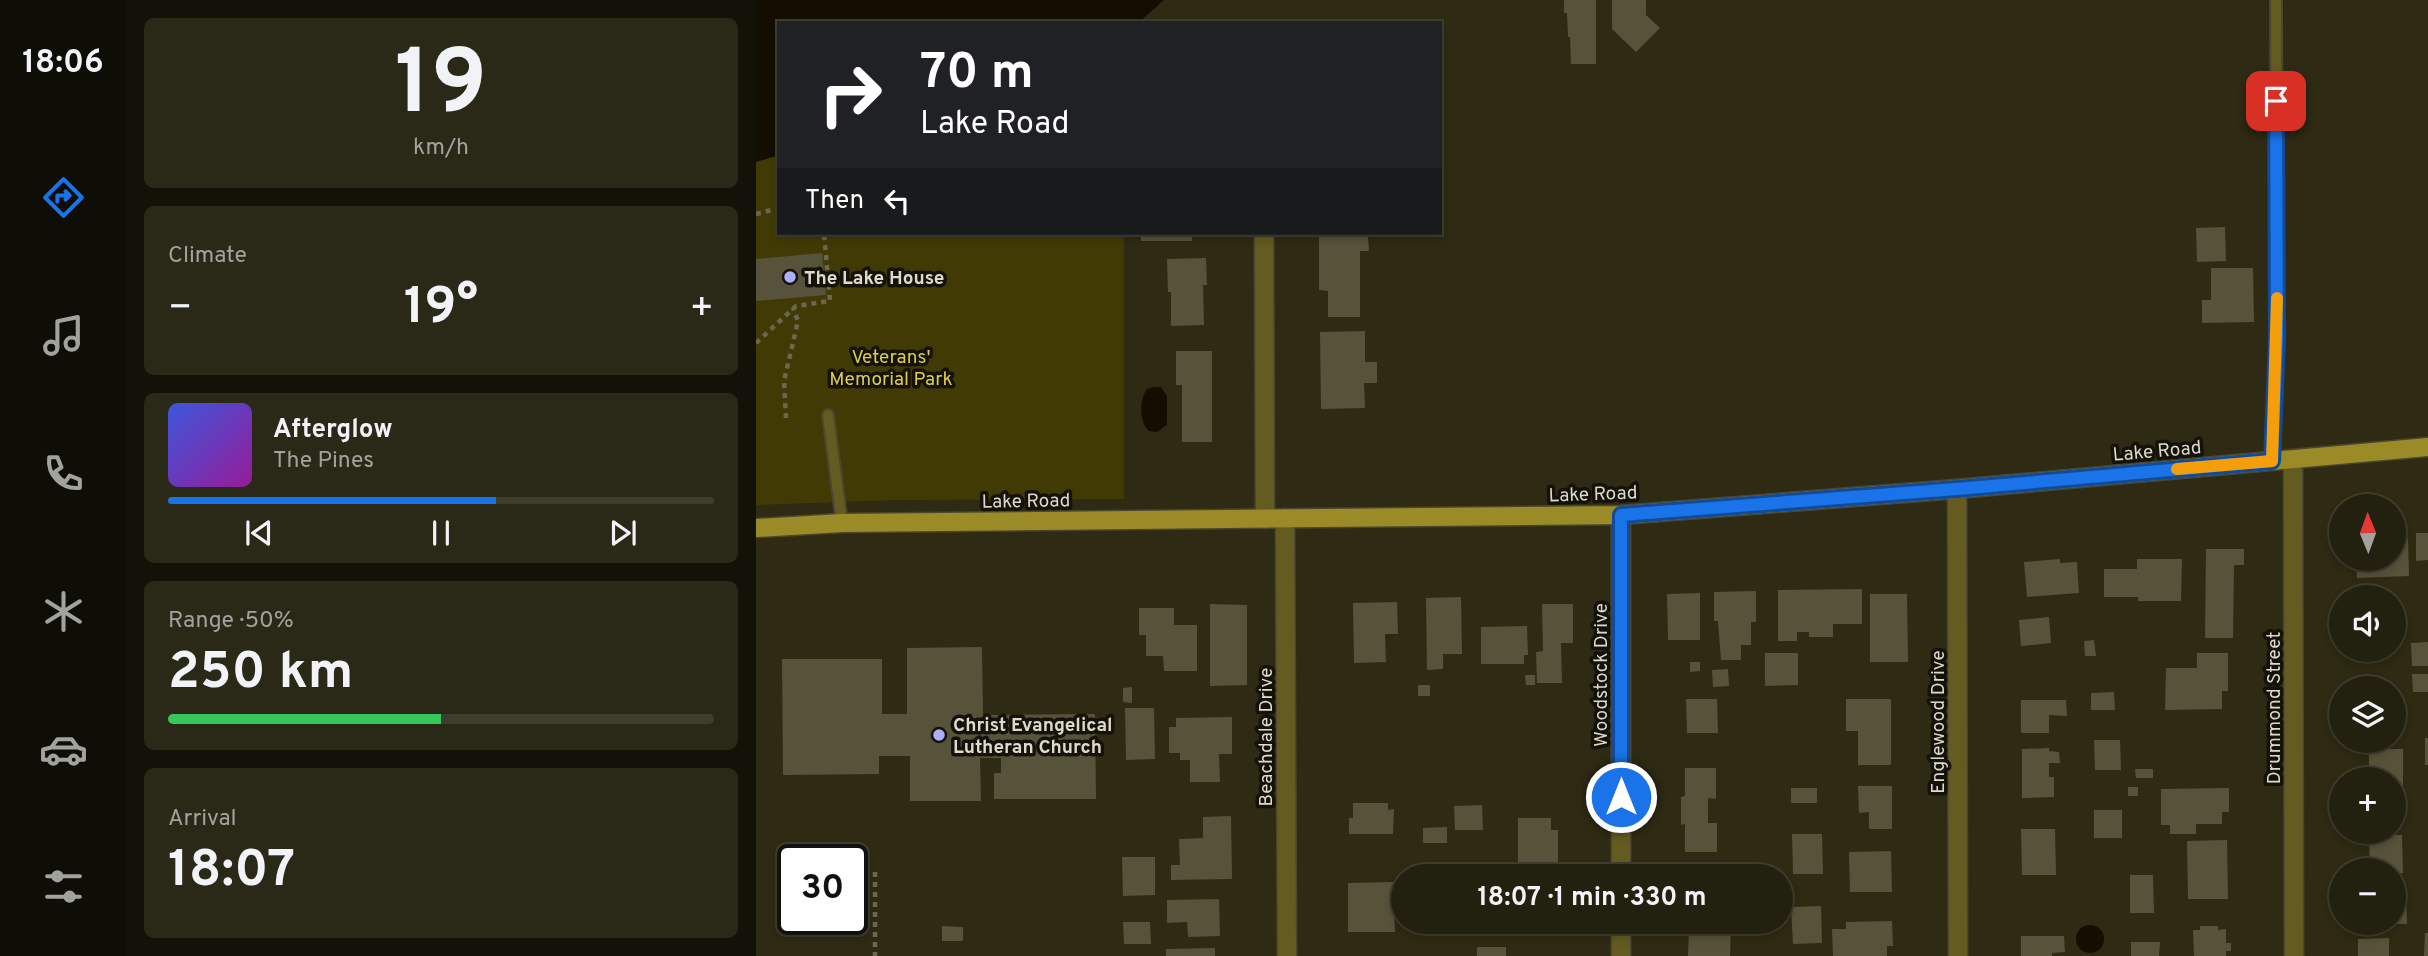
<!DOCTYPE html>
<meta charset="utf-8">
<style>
:root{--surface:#22200e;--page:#2a2817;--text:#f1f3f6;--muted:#a2a39e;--line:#3f3e2e;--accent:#1a73e8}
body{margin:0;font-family:Overpass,sans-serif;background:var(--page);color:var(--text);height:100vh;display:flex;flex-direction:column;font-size:26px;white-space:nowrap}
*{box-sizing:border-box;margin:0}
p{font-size:23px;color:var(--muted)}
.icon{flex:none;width:38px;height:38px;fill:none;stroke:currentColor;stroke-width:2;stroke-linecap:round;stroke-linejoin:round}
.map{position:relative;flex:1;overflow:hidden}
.sheet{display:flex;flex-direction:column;gap:18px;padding:18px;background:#131208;width:630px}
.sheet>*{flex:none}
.guide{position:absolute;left:21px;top:21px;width:665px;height:214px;border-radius:0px;box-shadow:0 4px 10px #0003,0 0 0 2px var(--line);background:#202124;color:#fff;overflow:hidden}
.needle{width:46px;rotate:359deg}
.controls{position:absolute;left:1573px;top:494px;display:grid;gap:14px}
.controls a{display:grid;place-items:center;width:77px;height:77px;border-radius:50%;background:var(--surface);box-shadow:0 4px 10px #0003,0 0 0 2px var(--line);font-size:35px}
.speed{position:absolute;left:21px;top:844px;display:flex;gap:14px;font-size:35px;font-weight:700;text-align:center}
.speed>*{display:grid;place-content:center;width:91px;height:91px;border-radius:50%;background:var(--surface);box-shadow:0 4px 10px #0003,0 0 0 2px var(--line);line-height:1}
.speed .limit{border:4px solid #111;border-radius:10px;background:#fff;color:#111}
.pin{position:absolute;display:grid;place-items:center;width:60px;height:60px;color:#fff;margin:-30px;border-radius:14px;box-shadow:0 4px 10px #0006}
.me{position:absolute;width:77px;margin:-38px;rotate:0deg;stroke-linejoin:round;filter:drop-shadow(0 0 5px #0008)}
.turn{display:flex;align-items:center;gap:24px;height:147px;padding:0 28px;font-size:32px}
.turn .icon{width:91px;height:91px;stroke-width:2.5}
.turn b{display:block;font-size:49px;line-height:60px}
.then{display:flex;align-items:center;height:66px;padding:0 28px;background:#0003;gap:14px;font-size:26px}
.big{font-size:52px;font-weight:700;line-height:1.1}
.sheet .tile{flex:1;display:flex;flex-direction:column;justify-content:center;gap:10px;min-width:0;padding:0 24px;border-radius:10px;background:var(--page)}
.sheet .dial{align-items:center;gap:0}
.dial b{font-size:91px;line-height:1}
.song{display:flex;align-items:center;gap:21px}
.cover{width:84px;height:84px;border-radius:10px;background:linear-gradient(135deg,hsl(230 70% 55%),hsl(300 70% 35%))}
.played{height:7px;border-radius:4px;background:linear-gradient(90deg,var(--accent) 60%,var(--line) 60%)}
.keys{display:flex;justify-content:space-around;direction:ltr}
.heat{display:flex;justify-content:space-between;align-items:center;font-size:38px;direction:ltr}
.charge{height:10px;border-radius:5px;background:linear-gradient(90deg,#34c759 50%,var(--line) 0)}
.trip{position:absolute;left:635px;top:864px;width:402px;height:70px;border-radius:35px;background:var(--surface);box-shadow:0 4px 10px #0003,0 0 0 2px var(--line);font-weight:700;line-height:70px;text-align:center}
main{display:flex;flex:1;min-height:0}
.menu{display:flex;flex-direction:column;width:126px;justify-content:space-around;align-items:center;background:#0e0d06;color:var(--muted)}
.menu .icon{width:49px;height:49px}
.menu .selected{color:var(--accent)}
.menu b{font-size:32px;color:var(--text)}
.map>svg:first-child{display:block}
.green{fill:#423a05}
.water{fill:#130e00}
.building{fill:#57533b}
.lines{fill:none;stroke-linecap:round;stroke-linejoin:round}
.service-casing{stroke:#4a4631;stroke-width:14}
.minor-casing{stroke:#4a4631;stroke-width:21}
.primary-casing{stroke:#4a4631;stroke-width:21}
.path{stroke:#6a6753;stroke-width:4.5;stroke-dasharray:5 5;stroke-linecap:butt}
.service{stroke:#645b21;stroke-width:10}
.minor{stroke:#645b21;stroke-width:18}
.primary{stroke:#9a8b26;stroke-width:18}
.route-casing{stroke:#114b97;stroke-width:18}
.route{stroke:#1a73e8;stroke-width:12}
.slow{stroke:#f59e0b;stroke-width:12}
.poi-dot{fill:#aab0fb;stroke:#141209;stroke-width:2.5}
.labels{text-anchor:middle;stroke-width:7;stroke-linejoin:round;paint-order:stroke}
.poi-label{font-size:19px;font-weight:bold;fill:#dcdacc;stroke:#141209;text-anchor:start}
.park-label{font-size:19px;fill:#dfcc4f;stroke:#141209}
.street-label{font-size:19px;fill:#dcdacc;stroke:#141209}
</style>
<main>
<nav class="menu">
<b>18:06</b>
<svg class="icon selected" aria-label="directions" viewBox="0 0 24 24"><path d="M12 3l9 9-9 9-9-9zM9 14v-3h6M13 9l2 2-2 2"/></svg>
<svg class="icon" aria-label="music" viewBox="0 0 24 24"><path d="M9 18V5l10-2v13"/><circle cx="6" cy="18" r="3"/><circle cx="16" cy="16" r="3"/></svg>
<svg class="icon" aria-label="phone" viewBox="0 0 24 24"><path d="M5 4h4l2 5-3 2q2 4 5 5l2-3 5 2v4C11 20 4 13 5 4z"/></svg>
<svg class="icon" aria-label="climate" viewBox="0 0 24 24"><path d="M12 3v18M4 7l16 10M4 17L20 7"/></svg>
<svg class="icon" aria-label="car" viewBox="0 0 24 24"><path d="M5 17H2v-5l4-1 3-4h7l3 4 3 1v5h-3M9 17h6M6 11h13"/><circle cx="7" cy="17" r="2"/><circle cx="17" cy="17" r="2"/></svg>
<svg class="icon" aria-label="filters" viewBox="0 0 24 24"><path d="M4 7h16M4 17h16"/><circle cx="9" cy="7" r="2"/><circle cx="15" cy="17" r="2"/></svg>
</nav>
<section class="sheet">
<div class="tile dial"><b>19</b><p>km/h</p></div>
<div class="tile"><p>Climate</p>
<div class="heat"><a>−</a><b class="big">19°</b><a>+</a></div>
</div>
<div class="tile">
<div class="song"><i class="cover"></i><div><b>Afterglow</b><p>The Pines</p></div></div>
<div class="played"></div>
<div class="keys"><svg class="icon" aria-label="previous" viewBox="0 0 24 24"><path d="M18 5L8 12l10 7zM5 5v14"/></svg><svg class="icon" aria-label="pause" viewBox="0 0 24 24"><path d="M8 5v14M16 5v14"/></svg><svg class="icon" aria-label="next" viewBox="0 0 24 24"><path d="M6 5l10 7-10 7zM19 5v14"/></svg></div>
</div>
<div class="tile"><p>Range · 50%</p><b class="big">250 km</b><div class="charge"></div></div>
<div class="tile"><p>Arrival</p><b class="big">18:07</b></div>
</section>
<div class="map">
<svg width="1672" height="956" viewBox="0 0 1672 956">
<rect width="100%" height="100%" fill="#2e2a13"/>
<path class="green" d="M 23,155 L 23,233 L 368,233 L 368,499 L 139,500 L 0,505 L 0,162 Z"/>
<path class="water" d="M 0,0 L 408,0 L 382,23 L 23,23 L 23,155 L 0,162 Z
M 397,387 L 405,387 L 411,396 L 411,425 L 401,432 L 393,431 C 383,422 383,400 391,389 Z
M1320 939a14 14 0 1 1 28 0a14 14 0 1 1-28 0Z"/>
<path class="building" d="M 808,0 L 840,0 L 840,64 L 815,64 L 814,37 L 812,37 L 811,13 L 808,13 Z
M 856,0 L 890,0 L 890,15 L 904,28 L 880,52 L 856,29 Z
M 1469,227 L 1470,261 L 1441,262 L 1440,228 Z
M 385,233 L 456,233 L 456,235 L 436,236 L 436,241 L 385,241 Z
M 563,237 L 612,237 L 613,251 L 604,251 L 604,317 L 572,317 L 572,291 L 563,290 Z
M 66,253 L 70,295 L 0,301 L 0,259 Z
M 450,258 L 451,285 L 447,285 L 448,325 L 415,326 L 415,292 L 412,292 L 411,259 Z
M 1455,268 L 1497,268 L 1498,322 L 1446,323 L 1446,300 L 1455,300 Z
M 609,331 L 609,362 L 621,362 L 621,383 L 608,383 L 609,408 L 565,409 L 564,332 Z
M 420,351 L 456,351 L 456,442 L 426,442 L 426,385 L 420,385 Z
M 1660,533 L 1672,533 L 1672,560 L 1660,561 Z
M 1652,538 L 1653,576 L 1601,578 L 1600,558 L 1638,558 L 1638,539 Z
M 1450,549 L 1488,549 L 1488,565 L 1478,565 L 1477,638 L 1449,638 Z
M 1304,559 L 1304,563 L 1321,562 L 1323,593 L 1271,597 L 1268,562 Z
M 1381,559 L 1426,559 L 1425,601 L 1382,601 L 1382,597 L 1348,597 L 1348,569 L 1381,569 Z
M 1106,589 L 1106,624 L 1077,624 L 1077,637 L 1053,637 L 1053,632 L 1041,632 L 1041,641 L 1022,641 L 1022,590 Z
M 1000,591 L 1000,622 L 995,622 L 995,645 L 985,645 L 985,660 L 965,660 L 962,621 L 958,621 L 958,592 Z
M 944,593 L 944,640 L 912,640 L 911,594 Z
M 1114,594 L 1151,594 L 1152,662 L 1114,662 Z
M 705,597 L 706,654 L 687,654 L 687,669 L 671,670 L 670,598 Z
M 641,602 L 642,634 L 629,634 L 630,662 L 598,663 L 597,603 Z
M 454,604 L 491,605 L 491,685 L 454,686 Z
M 786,604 L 817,604 L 817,643 L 805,643 L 806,683 L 781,683 L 780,652 L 787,651 Z
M 383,608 L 418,608 L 418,625 L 441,625 L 441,671 L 408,671 L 407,656 L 390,656 L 390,635 L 383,635 Z
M 1293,617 L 1295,643 L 1265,646 L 1263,620 Z
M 771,626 L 772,655 L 768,655 L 768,664 L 725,664 L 725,627 Z
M 1338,640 L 1340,656 L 1329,656 L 1328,641 Z
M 1672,642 L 1672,666 L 1656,666 L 1655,643 Z
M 226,647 L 227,715 L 339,714 L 340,799 L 238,799 L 238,773 L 245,773 L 245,758 L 224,758 L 225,801 L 154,801 L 154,756 L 123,756 L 123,774 L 27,775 L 26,659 L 126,659 L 126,714 L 151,714 L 151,648 Z
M 1009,653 L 1042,653 L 1042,685 L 1009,686 Z
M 1441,653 L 1472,653 L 1472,691 L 1466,691 L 1466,709 L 1409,710 L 1410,668 L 1441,668 Z
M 934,662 L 944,662 L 944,671 L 934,672 Z
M 972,669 L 973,686 L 957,687 L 956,670 Z
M 1656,674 L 1672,674 L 1672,692 L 1657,692 Z
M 769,675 L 779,675 L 779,685 L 770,685 Z
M 662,685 L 674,685 L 674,696 L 662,696 Z
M 376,687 L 376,703 L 367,702 L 367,688 Z
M 1358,692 L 1359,710 L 1335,710 L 1335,693 Z
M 1638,697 L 1646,697 L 1646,727 L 1638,727 Z
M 930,699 L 961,699 L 962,733 L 931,733 Z
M 1090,699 L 1135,699 L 1135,765 L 1102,765 L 1102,731 L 1090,731 Z
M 1265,700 L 1310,700 L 1311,716 L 1293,715 L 1293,733 L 1265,733 Z
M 369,708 L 398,708 L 399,759 L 370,760 Z
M 476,717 L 476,754 L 463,754 L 464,782 L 434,782 L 434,760 L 424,760 L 424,753 L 413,753 L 413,727 L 420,727 L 420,718 Z
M 1669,738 L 1672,738 L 1672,765 L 1669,765 Z
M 1338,740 L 1364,740 L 1365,770 L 1339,770 Z
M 1293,748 L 1293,751 L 1303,752 L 1304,763 L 1293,763 L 1293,777 L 1298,777 L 1298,797 L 1266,798 L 1266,749 Z
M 1613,749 L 1647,749 L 1647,786 L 1638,786 L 1638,779 L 1613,779 Z
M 929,768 L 960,768 L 960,799 L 952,798 L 952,823 L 961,823 L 961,852 L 929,852 L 929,824 L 925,825 L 925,797 L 929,796 Z
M 1379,769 L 1397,769 L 1397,778 L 1380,778 Z
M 1102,786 L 1136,786 L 1136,829 L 1113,829 L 1113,812 L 1103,813 Z
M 1372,787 L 1382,787 L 1382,796 L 1372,796 Z
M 1035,788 L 1061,788 L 1061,803 L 1035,803 Z
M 1473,788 L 1473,812 L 1466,812 L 1466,824 L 1440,824 L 1440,834 L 1414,834 L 1414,825 L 1405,825 L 1405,789 Z
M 597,803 L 632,803 L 632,810 L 638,809 L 637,834 L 593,834 L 593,818 L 597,818 Z
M 726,805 L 727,830 L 699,830 L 698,806 Z
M 1338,810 L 1366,810 L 1366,838 L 1338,838 Z
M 475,816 L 476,879 L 415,880 L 415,865 L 424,865 L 423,839 L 447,838 L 447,817 Z
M 762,818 L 795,818 L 795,830 L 802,830 L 802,866 L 797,865 L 797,877 L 762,877 Z
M 691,827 L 691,843 L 667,843 L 667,828 Z
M 1265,829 L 1299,829 L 1300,875 L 1266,875 Z
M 1606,831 L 1638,831 L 1638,835 L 1646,835 L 1647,873 L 1638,873 L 1638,870 L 1614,870 L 1613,839 L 1606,839 Z
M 1036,834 L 1066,834 L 1067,874 L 1037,874 Z
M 1471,840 L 1472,899 L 1432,899 L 1431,841 Z
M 1135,851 L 1136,892 L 1094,892 L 1093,852 Z
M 366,857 L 399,857 L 399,895 L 367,896 Z
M 1374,875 L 1397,875 L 1398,913 L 1374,913 Z
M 638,882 L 638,894 L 648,894 L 648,908 L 638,908 L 639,932 L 592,932 L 592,883 Z
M 1638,890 L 1650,890 L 1651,924 L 1638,924 Z
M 463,899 L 464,936 L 432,937 L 431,922 L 411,923 L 411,900 Z
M 1065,906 L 1066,943 L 1037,944 L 1035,907 Z
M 1136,921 L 1137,946 L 1131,946 L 1131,956 L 1077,956 L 1076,929 L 1090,929 L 1090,922 Z
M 367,922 L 394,922 L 395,944 L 368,944 Z
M 699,922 L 726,922 L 726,935 L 699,936 Z
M 764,922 L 801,922 L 801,925 L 764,926 Z
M 928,922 L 960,922 L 960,925 L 975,925 L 974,956 L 932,956 L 933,929 L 927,929 Z
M 1598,922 L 1632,922 L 1632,925 L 1598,925 Z
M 186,926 L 207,927 L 207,941 L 186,941 Z
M 1444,926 L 1462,926 L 1462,930 L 1470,929 L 1470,943 L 1475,943 L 1475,951 L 1470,951 L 1470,956 L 1438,956 L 1437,930 L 1444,930 Z
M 1669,933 L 1672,933 L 1672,956 L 1668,956 Z
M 1265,936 L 1308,936 L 1309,952 L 1296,953 L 1296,956 L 1265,956 Z
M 1633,938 L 1633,956 L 1602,956 L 1602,939 Z
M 1375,942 L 1404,942 L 1403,956 L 1375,956 Z
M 721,947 L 750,947 L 750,956 L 721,956 Z
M 459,948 L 459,956 L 410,956 L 410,949 Z"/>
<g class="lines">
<g class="service-casing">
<path id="service" d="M 72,415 L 86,523
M 1516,461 L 1521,339 L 1520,0"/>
</g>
<g class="minor-casing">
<path id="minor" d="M 508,233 L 509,519
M 1537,459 L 1538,956
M 1201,489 L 1202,956
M 865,515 L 865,877
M 529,518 L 531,956
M 865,922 L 865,956"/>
</g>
<g class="primary-casing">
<path id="primary" d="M 0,528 L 86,523 L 865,515 L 1201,489 L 1672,447"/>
</g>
<path class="path" d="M 0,214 L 23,208
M 0,343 L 40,306 L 74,301 L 68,233
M 30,418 L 28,381 L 42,321 L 37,308
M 119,872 L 119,956"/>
<use href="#service" class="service"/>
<use href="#minor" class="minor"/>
<use href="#primary" class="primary"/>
</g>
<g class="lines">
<g class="route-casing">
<path id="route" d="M 865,797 L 865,515 L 1201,489 L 1516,461 L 1521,339 L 1520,101"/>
</g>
<use href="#route" class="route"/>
<path class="slow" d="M 1421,469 L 1516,461 L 1521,298"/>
</g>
<g class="poi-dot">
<circle cx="34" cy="277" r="7"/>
<circle cx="183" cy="735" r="7"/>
</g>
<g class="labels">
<g class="poi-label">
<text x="48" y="284">The Lake House</text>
<text x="197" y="731">Christ Evangelical<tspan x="197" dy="22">Lutheran Church</tspan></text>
</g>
<g class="park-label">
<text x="135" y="363">Veterans'<tspan x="135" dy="22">Memorial Park</tspan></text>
</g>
<g class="street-label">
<text transform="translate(1401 450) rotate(-5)" y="7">Lake Road</text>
<text transform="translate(837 493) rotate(-2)" y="7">Lake Road</text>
<text transform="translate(270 500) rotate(-1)" y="7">Lake Road</text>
<text transform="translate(844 675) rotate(-90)" y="7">Woodstock Drive</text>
<text transform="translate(1517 708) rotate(-90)" y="7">Drummond Street</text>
<text transform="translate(1181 722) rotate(-90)" y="7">Englewood Drive</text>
<text transform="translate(509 737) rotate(-90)" y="7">Beachdale Drive</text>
</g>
</g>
</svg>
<div class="controls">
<a><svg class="needle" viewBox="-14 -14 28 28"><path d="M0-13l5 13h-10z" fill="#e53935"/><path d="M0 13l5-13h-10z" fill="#a2a39e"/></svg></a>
<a><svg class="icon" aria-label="sound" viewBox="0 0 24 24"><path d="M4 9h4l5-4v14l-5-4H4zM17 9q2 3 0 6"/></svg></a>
<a><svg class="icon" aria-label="layers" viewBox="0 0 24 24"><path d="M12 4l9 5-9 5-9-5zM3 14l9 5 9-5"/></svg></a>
<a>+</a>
<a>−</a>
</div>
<div class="speed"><div class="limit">30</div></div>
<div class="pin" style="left:1520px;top:101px;background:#d93025"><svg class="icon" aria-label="arrive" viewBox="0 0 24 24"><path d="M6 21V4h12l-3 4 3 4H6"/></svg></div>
<svg class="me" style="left:865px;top:797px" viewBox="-20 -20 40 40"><circle r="17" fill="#1a73e8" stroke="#fff" stroke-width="3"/><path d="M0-11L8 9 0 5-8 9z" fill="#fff"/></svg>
<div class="trip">18:07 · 1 min · 330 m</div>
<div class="guide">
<div class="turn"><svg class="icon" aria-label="right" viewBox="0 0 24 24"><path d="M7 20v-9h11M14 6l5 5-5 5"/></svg><div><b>70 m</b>Lake Road</div></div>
<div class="then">Then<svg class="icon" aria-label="left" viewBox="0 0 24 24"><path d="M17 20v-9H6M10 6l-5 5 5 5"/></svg></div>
</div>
</div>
</main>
